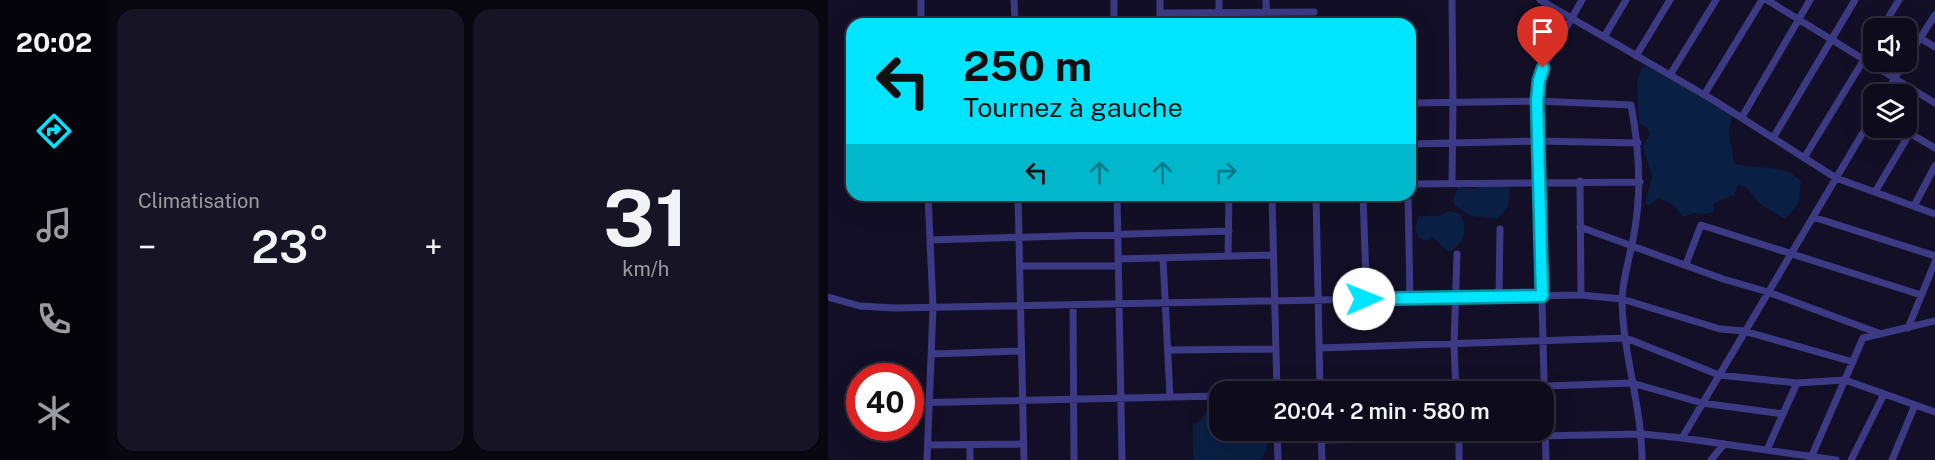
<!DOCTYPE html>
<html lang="fr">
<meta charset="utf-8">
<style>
:root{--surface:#0e0b1c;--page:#171425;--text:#f1f3f6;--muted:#9b9ba3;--line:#2e2b3b;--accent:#00e5ff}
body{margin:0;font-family:"Public Sans",sans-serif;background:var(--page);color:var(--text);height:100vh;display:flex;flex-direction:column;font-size:22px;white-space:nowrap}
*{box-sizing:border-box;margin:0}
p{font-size:20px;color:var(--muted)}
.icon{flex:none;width:33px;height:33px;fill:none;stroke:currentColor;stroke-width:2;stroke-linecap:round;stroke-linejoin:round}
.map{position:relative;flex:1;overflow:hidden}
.details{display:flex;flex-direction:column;gap:9px;padding:9px;background:#08060f;width:720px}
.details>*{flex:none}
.top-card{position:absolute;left:18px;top:18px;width:570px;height:183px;border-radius:18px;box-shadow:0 6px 24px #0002,0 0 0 2px var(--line);background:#00e5ff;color:#111;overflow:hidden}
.fabs{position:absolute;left:1035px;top:18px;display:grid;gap:12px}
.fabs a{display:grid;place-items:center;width:54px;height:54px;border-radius:12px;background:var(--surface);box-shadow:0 6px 24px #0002,0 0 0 2px var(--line);font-size:30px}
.speed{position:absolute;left:18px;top:363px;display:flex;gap:12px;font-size:30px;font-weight:700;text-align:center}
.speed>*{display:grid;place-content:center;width:78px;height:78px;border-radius:50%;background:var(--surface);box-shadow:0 6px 24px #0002,0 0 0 2px var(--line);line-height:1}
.speed .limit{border:9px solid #d22;background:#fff;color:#111}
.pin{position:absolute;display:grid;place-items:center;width:51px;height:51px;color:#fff;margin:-62px -26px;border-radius:50% 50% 50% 0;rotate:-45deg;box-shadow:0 0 6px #0007}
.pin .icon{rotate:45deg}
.me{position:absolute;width:66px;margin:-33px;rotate:89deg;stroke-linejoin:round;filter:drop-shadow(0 0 4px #0008)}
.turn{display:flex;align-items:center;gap:21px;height:126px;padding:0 18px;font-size:27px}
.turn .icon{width:78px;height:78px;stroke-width:2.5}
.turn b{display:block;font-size:42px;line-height:51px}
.lanes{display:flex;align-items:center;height:57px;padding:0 18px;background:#0003;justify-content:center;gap:30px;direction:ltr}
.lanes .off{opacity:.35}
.big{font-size:45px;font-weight:600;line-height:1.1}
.details .widget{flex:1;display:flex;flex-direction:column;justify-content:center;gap:9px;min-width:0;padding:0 21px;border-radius:18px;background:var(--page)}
.details .dial{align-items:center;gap:0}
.dial b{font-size:78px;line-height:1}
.heat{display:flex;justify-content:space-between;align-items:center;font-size:33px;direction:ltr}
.details .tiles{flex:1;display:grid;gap:9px;grid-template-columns:repeat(2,1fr)}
.trip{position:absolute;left:381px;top:381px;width:345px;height:60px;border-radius:18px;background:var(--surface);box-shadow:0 6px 24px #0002,0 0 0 2px var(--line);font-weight:600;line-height:60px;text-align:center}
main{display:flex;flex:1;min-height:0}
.dock{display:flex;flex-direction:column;width:108px;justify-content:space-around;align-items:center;background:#06040b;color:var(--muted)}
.dock .icon{width:42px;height:42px}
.dock .selected{color:var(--accent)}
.dock b{font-size:27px;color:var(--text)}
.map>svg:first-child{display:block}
.water{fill:#0a1f44}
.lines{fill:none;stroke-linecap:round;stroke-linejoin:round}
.minor{stroke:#3d3a85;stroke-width:7}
.route-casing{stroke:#0095a6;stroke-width:15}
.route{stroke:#00e5ff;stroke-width:10}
</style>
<main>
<nav class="dock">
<b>20:02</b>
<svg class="icon selected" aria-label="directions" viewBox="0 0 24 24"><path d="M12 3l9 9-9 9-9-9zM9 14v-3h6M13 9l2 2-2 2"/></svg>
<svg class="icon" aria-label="music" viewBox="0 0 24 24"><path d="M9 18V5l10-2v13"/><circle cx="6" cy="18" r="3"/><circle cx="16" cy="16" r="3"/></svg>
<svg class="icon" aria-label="phone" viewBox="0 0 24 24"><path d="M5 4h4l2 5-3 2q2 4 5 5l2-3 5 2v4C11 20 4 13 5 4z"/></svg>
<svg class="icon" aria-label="climate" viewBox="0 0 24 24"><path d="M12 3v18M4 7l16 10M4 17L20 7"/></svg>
</nav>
<section class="details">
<div class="tiles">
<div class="widget"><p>Climatisation</p>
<div class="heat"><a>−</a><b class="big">23°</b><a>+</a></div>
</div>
<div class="widget dial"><b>31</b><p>km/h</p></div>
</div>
</section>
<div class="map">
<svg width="1107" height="460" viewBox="0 0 1107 460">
<rect width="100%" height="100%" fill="#130f26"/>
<path class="water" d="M 818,66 L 869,93 L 904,115 L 901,132 L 906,163 C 924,169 943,165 960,172 C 965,174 969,178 973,181 C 970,204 974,201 957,219 L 932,204 L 918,187 L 910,185 L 906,195 L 886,203 L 886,212 L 877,214 L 866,213 L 855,217 C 849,207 842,202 830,198 L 822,205 L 817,204 L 824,176 L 815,147 L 822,133 L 818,127 L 811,124 L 809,80 L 814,67 Z
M 678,185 L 682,189 C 682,201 679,212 669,219 L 643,216 L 626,205 L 625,199 L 630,187 L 645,189 L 651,186 Z
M 621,211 L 632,214 C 641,229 636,243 621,252 L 604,237 L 598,241 L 591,238 L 587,228 L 591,216 L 612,216 Z
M 383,404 L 391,404 L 392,430 L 437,431 L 439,450 L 432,460 L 365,460 L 365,425 L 373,420 Z"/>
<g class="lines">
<path class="minor" d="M 93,0 L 93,24
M 186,0 L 187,24
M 286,0 L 286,24
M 391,0 L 391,12
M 438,0 L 439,24
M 712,0 L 887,101 L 1008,178 L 1107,214
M 939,0 L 1107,103
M 332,13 L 486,12
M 332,24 L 332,0
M 1054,28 L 1071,0
M 776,37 L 798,0
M 1092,38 L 1107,47
M 808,56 L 842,0
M 1078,60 L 1107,15
M 842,75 L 888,0
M 1057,94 L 1077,62
M 876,95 L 934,0
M 582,103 L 709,101 L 803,105 C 811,147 814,186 807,228 C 804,250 794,279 794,301 C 795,355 814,407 814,460
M 914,117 L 982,0
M 1073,128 L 1107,148
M 945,138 L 1027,0
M 582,144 L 710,141 L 810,143
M 976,158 L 1046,43
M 752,181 L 753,295
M 624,183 L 625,103 L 624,0
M 582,184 L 812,182
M 1047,192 L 1082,133
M 190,195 L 196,460
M 289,195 L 294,460
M 444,195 L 449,392
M 488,195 L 492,392
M 535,195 L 538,280 L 536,299
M 580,195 L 582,298
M 1086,206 L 1107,166
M 985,217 L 1107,256
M 752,227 L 895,279 L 940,292 L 1053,334
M 102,240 L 401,231
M 400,256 L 401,195
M 335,258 L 342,397
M 290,259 L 445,255
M 858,264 L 873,225 L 1093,295
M 192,266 L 290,266
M 671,296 L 672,229
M 0,297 L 32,306 L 66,308 L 753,295 L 794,299 L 892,329 L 916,331 L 1025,362
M 245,305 L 246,460
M 1080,328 L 1107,262
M 491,348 L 798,338 L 891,375 L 969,383
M 340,350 L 448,349
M 104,354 L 193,351
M 549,392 L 804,383 L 874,403 L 955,414 L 969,383 L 1017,380 L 1107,412
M 628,392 L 626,344 L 629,254
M 82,403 L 392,396
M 449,430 L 450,460
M 493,430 L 494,460
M 854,438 L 1046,114
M 494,440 L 814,434 L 854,438 L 1008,460
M 100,445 L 195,444
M 142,445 L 142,460
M 939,450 L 955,414
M 99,460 L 105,307 L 100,195
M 631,460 L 631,430
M 718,460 L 709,101 L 711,80 L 715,68 L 754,0
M 883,460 L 896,444
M 982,460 L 1035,338 L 1107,321
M 1023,460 L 1056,394
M 1064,460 L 1087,405"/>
</g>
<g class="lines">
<g class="route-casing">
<path id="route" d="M 536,299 L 714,296 L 709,100 L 711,80 L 715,68"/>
</g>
<use href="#route" class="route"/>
</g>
</svg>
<div class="fabs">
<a><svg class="icon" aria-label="sound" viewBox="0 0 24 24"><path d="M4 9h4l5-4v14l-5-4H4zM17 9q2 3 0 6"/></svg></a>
<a><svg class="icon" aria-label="layers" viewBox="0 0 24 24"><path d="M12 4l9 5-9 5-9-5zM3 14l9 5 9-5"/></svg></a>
</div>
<div class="speed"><div class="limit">40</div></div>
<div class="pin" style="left:715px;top:68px;background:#d93025"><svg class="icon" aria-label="arrive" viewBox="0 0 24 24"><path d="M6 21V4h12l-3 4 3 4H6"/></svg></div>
<svg class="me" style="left:536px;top:299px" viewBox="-20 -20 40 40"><circle r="19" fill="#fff"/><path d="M0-13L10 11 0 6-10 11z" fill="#00e5ff"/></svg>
<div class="trip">20:04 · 2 min · 580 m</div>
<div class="top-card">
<div class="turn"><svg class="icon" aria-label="left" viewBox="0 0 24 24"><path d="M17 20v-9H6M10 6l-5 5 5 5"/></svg><div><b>250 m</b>Tournez à gauche</div></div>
<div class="lanes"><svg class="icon" aria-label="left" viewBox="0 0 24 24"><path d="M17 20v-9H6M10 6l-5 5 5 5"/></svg><svg class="icon off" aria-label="ahead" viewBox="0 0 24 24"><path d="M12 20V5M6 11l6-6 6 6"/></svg><svg class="icon off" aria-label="ahead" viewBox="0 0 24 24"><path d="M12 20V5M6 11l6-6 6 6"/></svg><svg class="icon off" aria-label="right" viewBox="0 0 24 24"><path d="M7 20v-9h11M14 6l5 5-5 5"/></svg></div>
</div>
</div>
</main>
